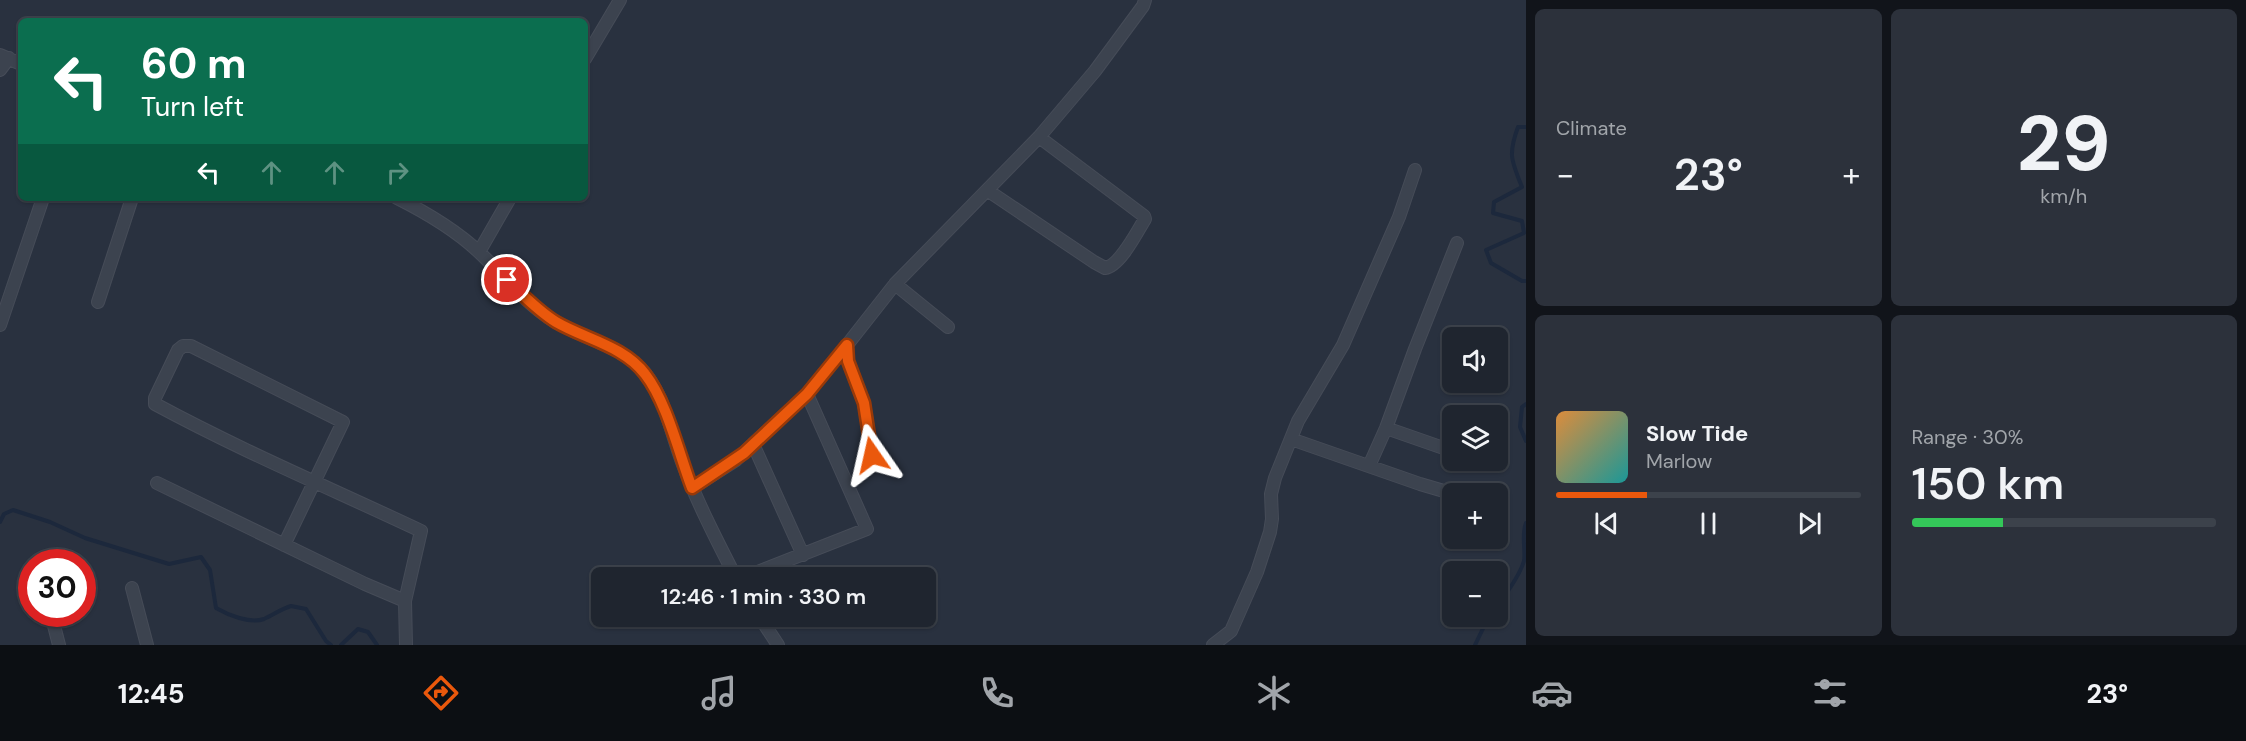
<!DOCTYPE html>
<meta charset="utf-8">
<style>
:root{--surface:#1f252f;--page:#2c313b;--text:#f1f3f6;--muted:#a1a5aa;--line:#3c424b;--accent:#ea580c}
body{margin:0;font-family:"DM Sans",sans-serif;background:var(--page);color:var(--text);height:100vh;display:flex;flex-direction:column;font-size:22px;white-space:nowrap}
*{box-sizing:border-box;margin:0}
p{font-size:20px;color:var(--muted)}
.icon{flex:none;width:33px;height:33px;fill:none;stroke:currentColor;stroke-width:2;stroke-linecap:round;stroke-linejoin:round}
.map{position:relative;flex:1;overflow:hidden}
.details{display:flex;flex-direction:column;gap:9px;padding:9px;background:#11141a;width:720px}
.details>*{flex:none}
.top-card{position:absolute;left:18px;top:18px;width:570px;height:183px;border-radius:9px;box-shadow:0 2px 4px #0004,0 0 0 2px var(--line);background:#0b6e4f;color:#fff;overflow:hidden}
.fabs{position:absolute;left:1442px;top:327px;display:grid;gap:12px}
.fabs a{display:grid;place-items:center;width:66px;height:66px;border-radius:9px;background:var(--surface);box-shadow:0 2px 4px #0004,0 0 0 2px var(--line);font-size:30px}
.speed{position:absolute;left:18px;top:549px;display:flex;gap:12px;font-size:30px;font-weight:700;text-align:center}
.speed>*{display:grid;place-content:center;width:78px;height:78px;border-radius:50%;background:var(--surface);box-shadow:0 2px 4px #0004,0 0 0 2px var(--line);line-height:1}
.speed .limit{border:9px solid #d22;background:#fff;color:#111}
.pin{position:absolute;display:grid;place-items:center;width:51px;height:51px;color:#fff;margin:-26px;border:3px solid #fff;border-radius:50%;box-shadow:0 2px 6px #0007}
.me{position:absolute;width:66px;margin:-33px;rotate:349deg;stroke-linejoin:round;filter:drop-shadow(0 0 4px #0008)}
.turn{display:flex;align-items:center;gap:21px;height:126px;padding:0 24px;font-size:27px}
.turn .icon{width:78px;height:78px;stroke-width:2.5}
.turn b{display:block;font-size:42px;line-height:51px}
.lanes{display:flex;align-items:center;height:57px;padding:0 24px;background:#0003;justify-content:center;gap:30px;direction:ltr}
.lanes .off{opacity:.35}
.big{font-size:45px;font-weight:600;line-height:1.1}
.details .tile{flex:1;display:flex;flex-direction:column;justify-content:center;gap:9px;min-width:0;padding:0 21px;border-radius:9px;background:var(--page)}
.details .dial{align-items:center;gap:0}
.dial b{font-size:78px;line-height:1}
.song{display:flex;align-items:center;gap:18px}
.cover{width:72px;height:72px;border-radius:9px;background:linear-gradient(135deg,hsl(30 70% 55%),hsl(180 70% 35%))}
.played{height:6px;border-radius:3px;background:linear-gradient(90deg,var(--accent) 30%,var(--line) 30%)}
.keys{display:flex;justify-content:space-around;direction:ltr}
.heat{display:flex;justify-content:space-between;align-items:center;font-size:33px;direction:ltr}
.charge{height:9px;border-radius:4px;background:linear-gradient(90deg,#34c759 30%,var(--line) 0)}
.details .tiles{flex:1;display:grid;gap:9px;grid-template-columns:repeat(2,1fr)}
.trip{position:absolute;left:591px;top:567px;width:345px;height:60px;border-radius:9px;background:var(--surface);box-shadow:0 2px 4px #0004,0 0 0 2px var(--line);font-weight:600;line-height:60px;text-align:center}
.tab-bar{display:flex;height:96px;justify-content:space-around;align-items:center;background:#0c0f13;color:var(--muted)}
.tab-bar .icon{width:42px;height:42px}
.tab-bar .current{color:var(--accent)}
.tab-bar b{font-size:27px;color:var(--text)}
main{display:flex;flex:1;min-height:0}
.map>svg:first-child{display:block}
.lines{fill:none;stroke-linecap:round;stroke-linejoin:round}
.stream{stroke:#1c283c;stroke-width:4}
.minor-casing{stroke:#464c58;stroke-width:14}
.minor{stroke:#3c434f;stroke-width:12}
.route-casing{stroke:#983908;stroke-width:15}
.route{stroke:#ea580c;stroke-width:10}
</style>
<main>
<div class="map">
<svg width="1526" height="645" viewBox="0 0 1526 645">
<rect width="100%" height="100%" fill="#29313f"/>
<g class="lines">
<path class="stream" d="M 1526,127 L 1518,127 C 1508,154 1511,160 1522,187 L 1494,202 L 1493,213 L 1522,221 L 1524,233 L 1486,250 L 1491,263 L 1522,281 L 1526,281
M 1526,404 L 1522,407 L 1520,427 L 1526,441
M 0,522 L 4,514 L 13,510 L 50,522 L 85,538 L 169,564 L 201,557 L 210,570 L 216,608 C 228,615 250,624 264,619 C 273,615 281,609 291,606 L 306,609 L 326,641 L 331,645
M 1497,606 C 1507,593 1519,577 1524,561 C 1526,549 1521,536 1526,523
M 341,645 L 358,629 L 368,632 L 377,645
M 1475,645 L 1489,616"/>
<g class="minor-casing">
<path id="minor" d="M 0,55 L 21,64
M 585,59 L 620,0
M 0,70 L 9,58
M 987,190 L 1094,262 L 1105,268 C 1120,266 1137,232 1145,219 L 1144,216 L 1039,137
M 397,198 C 427,213 456,230 480,253 C 504,276 526,304 554,321 C 584,339 622,346 645,373 C 665,398 671,433 682,462 C 697,502 716,539 736,578
M 479,252 L 510,198
M 895,284 L 948,327
M 98,302 L 132,198
M 0,325 L 43,198
M 1386,428 L 1452,451
M 1291,439 L 1420,484 L 1454,494
M 872,455 L 864,403 L 848,361 L 847,345 L 895,284 L 1039,137 L 1095,71 L 1143,6 L 1145,0
M 1369,466 L 1386,428 L 1415,349 L 1457,243
M 157,483 L 365,584 L 405,601
M 692,488 L 736,460 L 753,444
M 284,545 L 343,422 L 191,346 L 183,346 L 178,350 L 155,398 L 155,404 C 242,451 332,489 421,531 L 405,601 L 406,645
M 803,555 L 753,444 L 807,394 L 847,345
M 750,575 L 867,529 L 807,394
M 132,588 L 147,645
M 51,614 L 59,645
M 759,616 L 778,645
M 1213,645 L 1231,631 L 1257,572 L 1270,532 L 1272,519 L 1271,494 L 1275,478 L 1298,421 L 1343,345 L 1399,217 L 1415,170"/>
</g>
<use href="#minor" class="minor"/>
</g>
<g class="lines">
<g class="route-casing">
<path id="route" d="M 507,280 C 522,294 538,311 556,322 C 585,339 624,346 645,374 C 667,402 679,454 692,488 L 744,453 L 807,394 L 847,345 L 848,361 L 864,403 L 872,455"/>
</g>
<use href="#route" class="route"/>
</g>
</svg>
<div class="fabs">
<a><svg class="icon" aria-label="sound" viewBox="0 0 24 24"><path d="M4 9h4l5-4v14l-5-4H4zM17 9q2 3 0 6"/></svg></a>
<a><svg class="icon" aria-label="layers" viewBox="0 0 24 24"><path d="M12 4l9 5-9 5-9-5zM3 14l9 5 9-5"/></svg></a>
<a>+</a>
<a>−</a>
</div>
<div class="speed"><div class="limit">30</div></div>
<div class="pin" style="left:507px;top:280px;background:#d93025"><svg class="icon" aria-label="arrive" viewBox="0 0 24 24"><path d="M6 21V4h12l-3 4 3 4H6"/></svg></div>
<svg class="me" style="left:872px;top:455px" viewBox="-20 -20 40 40"><path d="M0-17L14 15 0 8-14 15z" fill="#ea580c" stroke="#fff" stroke-width="4"/></svg>
<div class="trip">12:46 · 1 min · 330 m</div>
<div class="top-card">
<div class="turn"><svg class="icon" aria-label="left" viewBox="0 0 24 24"><path d="M17 20v-9H6M10 6l-5 5 5 5"/></svg><div><b>60 m</b>Turn left</div></div>
<div class="lanes"><svg class="icon" aria-label="left" viewBox="0 0 24 24"><path d="M17 20v-9H6M10 6l-5 5 5 5"/></svg><svg class="icon off" aria-label="ahead" viewBox="0 0 24 24"><path d="M12 20V5M6 11l6-6 6 6"/></svg><svg class="icon off" aria-label="ahead" viewBox="0 0 24 24"><path d="M12 20V5M6 11l6-6 6 6"/></svg><svg class="icon off" aria-label="right" viewBox="0 0 24 24"><path d="M7 20v-9h11M14 6l5 5-5 5"/></svg></div>
</div>
</div>
<section class="details">
<div class="tiles">
<div class="tile"><p>Climate</p>
<div class="heat"><a>−</a><b class="big">23°</b><a>+</a></div>
</div>
<div class="tile dial"><b>29</b><p>km/h</p></div>
<div class="tile">
<div class="song"><i class="cover"></i><div><b>Slow Tide</b><p>Marlow</p></div></div>
<div class="played"></div>
<div class="keys"><svg class="icon" aria-label="previous" viewBox="0 0 24 24"><path d="M18 5L8 12l10 7zM5 5v14"/></svg><svg class="icon" aria-label="pause" viewBox="0 0 24 24"><path d="M8 5v14M16 5v14"/></svg><svg class="icon" aria-label="next" viewBox="0 0 24 24"><path d="M6 5l10 7-10 7zM19 5v14"/></svg></div>
</div>
<div class="tile"><p>Range · 30%</p><b class="big">150 km</b><div class="charge"></div></div>
</div>
</section>
</main>
<nav class="tab-bar">
<b>12:45</b>
<svg class="icon current" aria-label="directions" viewBox="0 0 24 24"><path d="M12 3l9 9-9 9-9-9zM9 14v-3h6M13 9l2 2-2 2"/></svg>
<svg class="icon" aria-label="music" viewBox="0 0 24 24"><path d="M9 18V5l10-2v13"/><circle cx="6" cy="18" r="3"/><circle cx="16" cy="16" r="3"/></svg>
<svg class="icon" aria-label="phone" viewBox="0 0 24 24"><path d="M5 4h4l2 5-3 2q2 4 5 5l2-3 5 2v4C11 20 4 13 5 4z"/></svg>
<svg class="icon" aria-label="climate" viewBox="0 0 24 24"><path d="M12 3v18M4 7l16 10M4 17L20 7"/></svg>
<svg class="icon" aria-label="car" viewBox="0 0 24 24"><path d="M5 17H2v-5l4-1 3-4h7l3 4 3 1v5h-3M9 17h6M6 11h13"/><circle cx="7" cy="17" r="2"/><circle cx="17" cy="17" r="2"/></svg>
<svg class="icon" aria-label="filters" viewBox="0 0 24 24"><path d="M4 7h16M4 17h16"/><circle cx="9" cy="7" r="2"/><circle cx="15" cy="17" r="2"/></svg>
<b>23°</b>
</nav>
